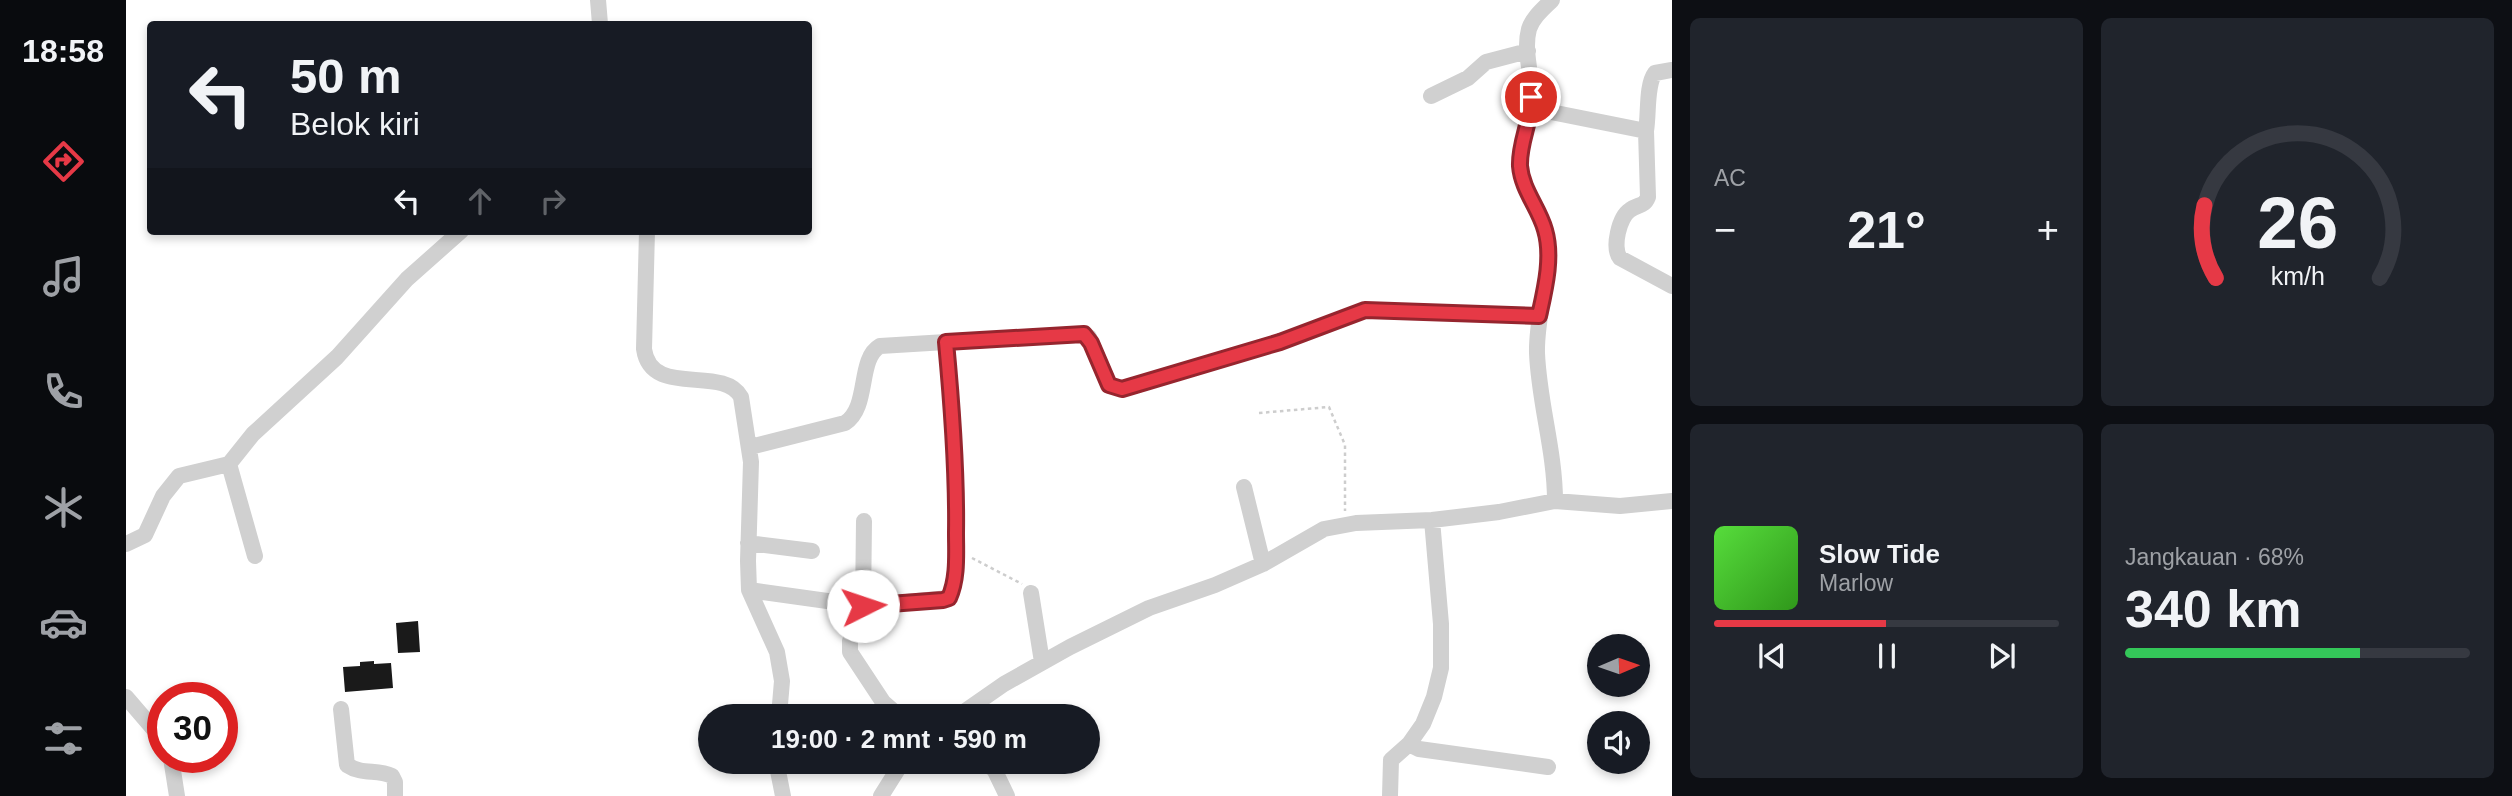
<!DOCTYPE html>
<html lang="id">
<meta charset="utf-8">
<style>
:root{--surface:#171b24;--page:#20242c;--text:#f1f3f6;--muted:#9ea1a6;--line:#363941;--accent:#e63946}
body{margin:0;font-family:Helvetica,sans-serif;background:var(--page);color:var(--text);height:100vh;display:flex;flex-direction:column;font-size:26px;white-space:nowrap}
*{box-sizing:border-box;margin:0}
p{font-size:23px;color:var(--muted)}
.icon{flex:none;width:38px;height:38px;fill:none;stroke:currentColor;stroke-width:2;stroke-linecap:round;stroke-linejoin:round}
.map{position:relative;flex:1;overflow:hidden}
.sheet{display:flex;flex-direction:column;gap:18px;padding:18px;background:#0d0f14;width:840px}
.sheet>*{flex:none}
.banner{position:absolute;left:21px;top:21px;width:665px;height:214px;border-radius:7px;box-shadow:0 4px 10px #0003;background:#171b24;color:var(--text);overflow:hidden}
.needle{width:46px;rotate:88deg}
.tools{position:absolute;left:1461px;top:634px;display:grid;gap:14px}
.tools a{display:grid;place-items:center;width:63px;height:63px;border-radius:50%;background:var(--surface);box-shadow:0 4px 10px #0003;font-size:35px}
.speed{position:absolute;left:21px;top:682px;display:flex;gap:14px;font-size:35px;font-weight:700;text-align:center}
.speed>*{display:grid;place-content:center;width:91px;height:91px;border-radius:50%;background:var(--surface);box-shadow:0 4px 10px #0003;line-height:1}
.speed .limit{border:10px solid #d22;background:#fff;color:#111}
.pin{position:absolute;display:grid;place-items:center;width:60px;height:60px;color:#fff;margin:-30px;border:4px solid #fff;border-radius:50%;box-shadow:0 2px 7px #0007}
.me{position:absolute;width:77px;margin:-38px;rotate:86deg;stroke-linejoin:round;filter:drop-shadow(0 0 5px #0008)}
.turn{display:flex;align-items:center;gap:24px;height:147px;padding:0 28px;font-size:32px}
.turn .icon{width:91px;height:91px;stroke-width:2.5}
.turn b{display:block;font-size:49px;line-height:60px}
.lanes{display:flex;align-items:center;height:66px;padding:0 28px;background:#0003;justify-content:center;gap:35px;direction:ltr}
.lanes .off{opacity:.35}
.big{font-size:52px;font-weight:700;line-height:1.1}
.sheet .tile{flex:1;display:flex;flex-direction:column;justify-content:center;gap:10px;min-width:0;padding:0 24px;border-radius:10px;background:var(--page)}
.sheet .dial{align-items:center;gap:0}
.dial svg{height:182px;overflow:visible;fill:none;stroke:var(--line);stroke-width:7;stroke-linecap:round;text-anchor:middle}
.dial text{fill:var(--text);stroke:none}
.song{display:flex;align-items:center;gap:21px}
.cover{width:84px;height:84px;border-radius:10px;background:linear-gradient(135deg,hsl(110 70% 55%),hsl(110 70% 35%))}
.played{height:7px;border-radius:4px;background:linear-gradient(90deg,var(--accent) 50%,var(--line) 50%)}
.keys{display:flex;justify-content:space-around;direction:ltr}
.heat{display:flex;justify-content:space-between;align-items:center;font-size:38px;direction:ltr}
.charge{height:10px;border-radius:5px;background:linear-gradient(90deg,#34c759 68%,var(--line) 0)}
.sheet .tiles{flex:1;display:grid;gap:18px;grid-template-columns:repeat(2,1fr)}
.trip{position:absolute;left:572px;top:704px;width:402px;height:70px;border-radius:35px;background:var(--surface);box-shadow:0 4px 10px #0003;font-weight:700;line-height:70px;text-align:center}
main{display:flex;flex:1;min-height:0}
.tab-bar{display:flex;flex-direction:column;width:126px;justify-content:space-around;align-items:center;background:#090b0e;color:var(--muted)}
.tab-bar .icon{width:49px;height:49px}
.tab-bar .active{color:var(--accent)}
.tab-bar b{font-size:32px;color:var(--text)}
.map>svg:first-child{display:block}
.building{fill:#1a1a1a}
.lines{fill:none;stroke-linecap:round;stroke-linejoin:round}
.path{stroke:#cdcdcd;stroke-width:2.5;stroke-dasharray:3.5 3.5;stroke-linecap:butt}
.street{stroke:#d0d0d0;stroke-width:16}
.route-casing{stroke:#96252e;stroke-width:18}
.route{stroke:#e63946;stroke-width:12}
</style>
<main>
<nav class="tab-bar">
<b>18:58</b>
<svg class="icon active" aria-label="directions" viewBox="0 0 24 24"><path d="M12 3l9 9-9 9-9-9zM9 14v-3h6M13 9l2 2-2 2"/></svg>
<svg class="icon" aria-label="music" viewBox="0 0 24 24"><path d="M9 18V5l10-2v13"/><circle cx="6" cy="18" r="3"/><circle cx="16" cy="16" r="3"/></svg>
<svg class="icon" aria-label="phone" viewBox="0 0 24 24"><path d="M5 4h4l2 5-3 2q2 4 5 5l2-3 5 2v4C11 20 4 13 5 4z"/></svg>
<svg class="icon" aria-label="climate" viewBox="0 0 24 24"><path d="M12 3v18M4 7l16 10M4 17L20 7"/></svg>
<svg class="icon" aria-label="car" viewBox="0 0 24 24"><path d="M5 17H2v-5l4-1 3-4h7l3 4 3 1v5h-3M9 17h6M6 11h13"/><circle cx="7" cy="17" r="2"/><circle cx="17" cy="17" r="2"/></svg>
<svg class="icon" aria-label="filters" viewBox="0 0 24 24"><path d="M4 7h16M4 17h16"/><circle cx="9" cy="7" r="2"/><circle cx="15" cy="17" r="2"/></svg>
</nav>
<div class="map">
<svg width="1546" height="796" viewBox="0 0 1546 796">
<rect width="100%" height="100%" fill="#fff"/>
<path class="building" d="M 292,621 L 294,652 L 272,653 L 270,623 Z
M 248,661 L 248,664 L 265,663 L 267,688 L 219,692 L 217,667 L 234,666 L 234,662 Z"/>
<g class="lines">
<path class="path" d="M 1133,413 L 1203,407 L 1219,445 L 1219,511
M 846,558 L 896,584"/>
<path class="street" d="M 472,0 L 474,24
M 1426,0 C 1417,9 1407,17 1403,29 C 1396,55 1410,83 1405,109 C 1401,132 1390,153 1396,177 C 1401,200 1419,218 1421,241 C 1425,279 1410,315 1411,353 C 1413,403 1429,451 1429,501
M 1305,96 L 1342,78 L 1360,62 L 1402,51
M 1405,108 L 1520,131 C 1523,114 1520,85 1529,73 L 1546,70
M 1520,131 L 1522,197 C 1518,207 1512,204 1504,210 C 1493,217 1486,248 1494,258 L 1546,286
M 521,231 L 518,349 C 525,399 597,364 615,397 L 625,462 L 622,561 L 623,590 L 651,652 L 656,681 L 653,716
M 624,447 L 719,423 C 744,407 731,359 754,346 L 820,342
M 103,464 L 129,556
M 1118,487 L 1137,564
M 738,521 L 737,606 L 724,641 L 724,652 L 757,702 L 773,716
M 622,543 L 686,551
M 0,544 L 19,535 L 37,496 L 53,476 L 103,464 L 127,434 L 211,357 L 281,279 L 335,231
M 623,590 L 737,606 L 823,598 C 832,579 830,554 830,533 C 831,469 826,406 820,342 L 958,334 L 963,337 L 983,385 L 996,389 L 1154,342 L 1239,310 L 1413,316
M 905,593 L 916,662
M 0,697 L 37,740
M 215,709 L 221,765 C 236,775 251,769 266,776 L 269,782 L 269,796
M 832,716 L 878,684 L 944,647 L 1023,608 L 1089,585 L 1137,564 L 1198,529 L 1230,523 L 1306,520 L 1373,512 L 1429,501 L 1494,506 L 1546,501
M 1283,744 L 1297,724 L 1308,697 L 1315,668 L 1315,624 L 1306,520
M 45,758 L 51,796
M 650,761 L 657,796
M 853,761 L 868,769 L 881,796
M 755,796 L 777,761
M 1264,796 L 1265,760 L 1283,744 L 1293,749 L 1422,767"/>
</g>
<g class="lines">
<g class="route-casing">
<path id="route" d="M 737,606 L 817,600 L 823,598 C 832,578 830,554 830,533 C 831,469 826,406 820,342 L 958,334 L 965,343 L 983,385 L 996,389 L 1154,342 L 1239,310 L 1413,316 C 1419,289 1427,257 1419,230 C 1413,208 1396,190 1394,166 C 1393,142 1406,120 1405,97"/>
</g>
<use href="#route" class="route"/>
</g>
</svg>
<div class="tools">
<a><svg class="needle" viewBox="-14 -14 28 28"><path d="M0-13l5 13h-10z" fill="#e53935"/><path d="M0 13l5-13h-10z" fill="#9ea1a6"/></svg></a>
<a><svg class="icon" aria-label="sound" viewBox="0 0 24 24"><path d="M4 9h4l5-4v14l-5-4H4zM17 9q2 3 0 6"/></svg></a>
</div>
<div class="speed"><div class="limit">30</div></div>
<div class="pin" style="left:1405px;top:97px;background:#d93025"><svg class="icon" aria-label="arrive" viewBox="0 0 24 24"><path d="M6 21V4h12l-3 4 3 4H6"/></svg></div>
<svg class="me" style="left:737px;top:606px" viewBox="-20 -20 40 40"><circle r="19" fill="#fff"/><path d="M0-13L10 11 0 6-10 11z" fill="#e63946"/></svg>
<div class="trip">19:00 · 2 mnt · 590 m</div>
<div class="banner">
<div class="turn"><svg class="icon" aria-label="left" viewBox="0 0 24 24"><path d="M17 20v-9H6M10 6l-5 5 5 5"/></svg><div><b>50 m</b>Belok kiri</div></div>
<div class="lanes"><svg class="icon" aria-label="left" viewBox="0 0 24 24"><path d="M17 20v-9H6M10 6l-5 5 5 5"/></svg><svg class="icon off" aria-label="ahead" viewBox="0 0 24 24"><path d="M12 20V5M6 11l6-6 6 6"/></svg><svg class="icon off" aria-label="right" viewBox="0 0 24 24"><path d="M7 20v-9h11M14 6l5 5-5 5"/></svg></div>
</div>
</div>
<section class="sheet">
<div class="tiles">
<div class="tile"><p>AC</p>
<div class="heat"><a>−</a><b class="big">21°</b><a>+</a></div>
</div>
<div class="tile dial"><svg viewBox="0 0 100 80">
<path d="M14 69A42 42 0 1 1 86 69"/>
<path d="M14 69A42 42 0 0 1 9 37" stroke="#e63946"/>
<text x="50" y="56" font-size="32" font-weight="700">26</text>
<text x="50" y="72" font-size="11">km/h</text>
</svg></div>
<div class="tile">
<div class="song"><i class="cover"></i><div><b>Slow Tide</b><p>Marlow</p></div></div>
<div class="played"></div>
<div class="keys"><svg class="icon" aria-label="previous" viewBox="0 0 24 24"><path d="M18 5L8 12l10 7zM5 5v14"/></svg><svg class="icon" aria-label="pause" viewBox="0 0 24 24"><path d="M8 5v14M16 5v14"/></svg><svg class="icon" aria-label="next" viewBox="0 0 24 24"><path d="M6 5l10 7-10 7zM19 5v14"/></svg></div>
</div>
<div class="tile"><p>Jangkauan · 68%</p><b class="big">340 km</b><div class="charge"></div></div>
</div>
</section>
</main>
